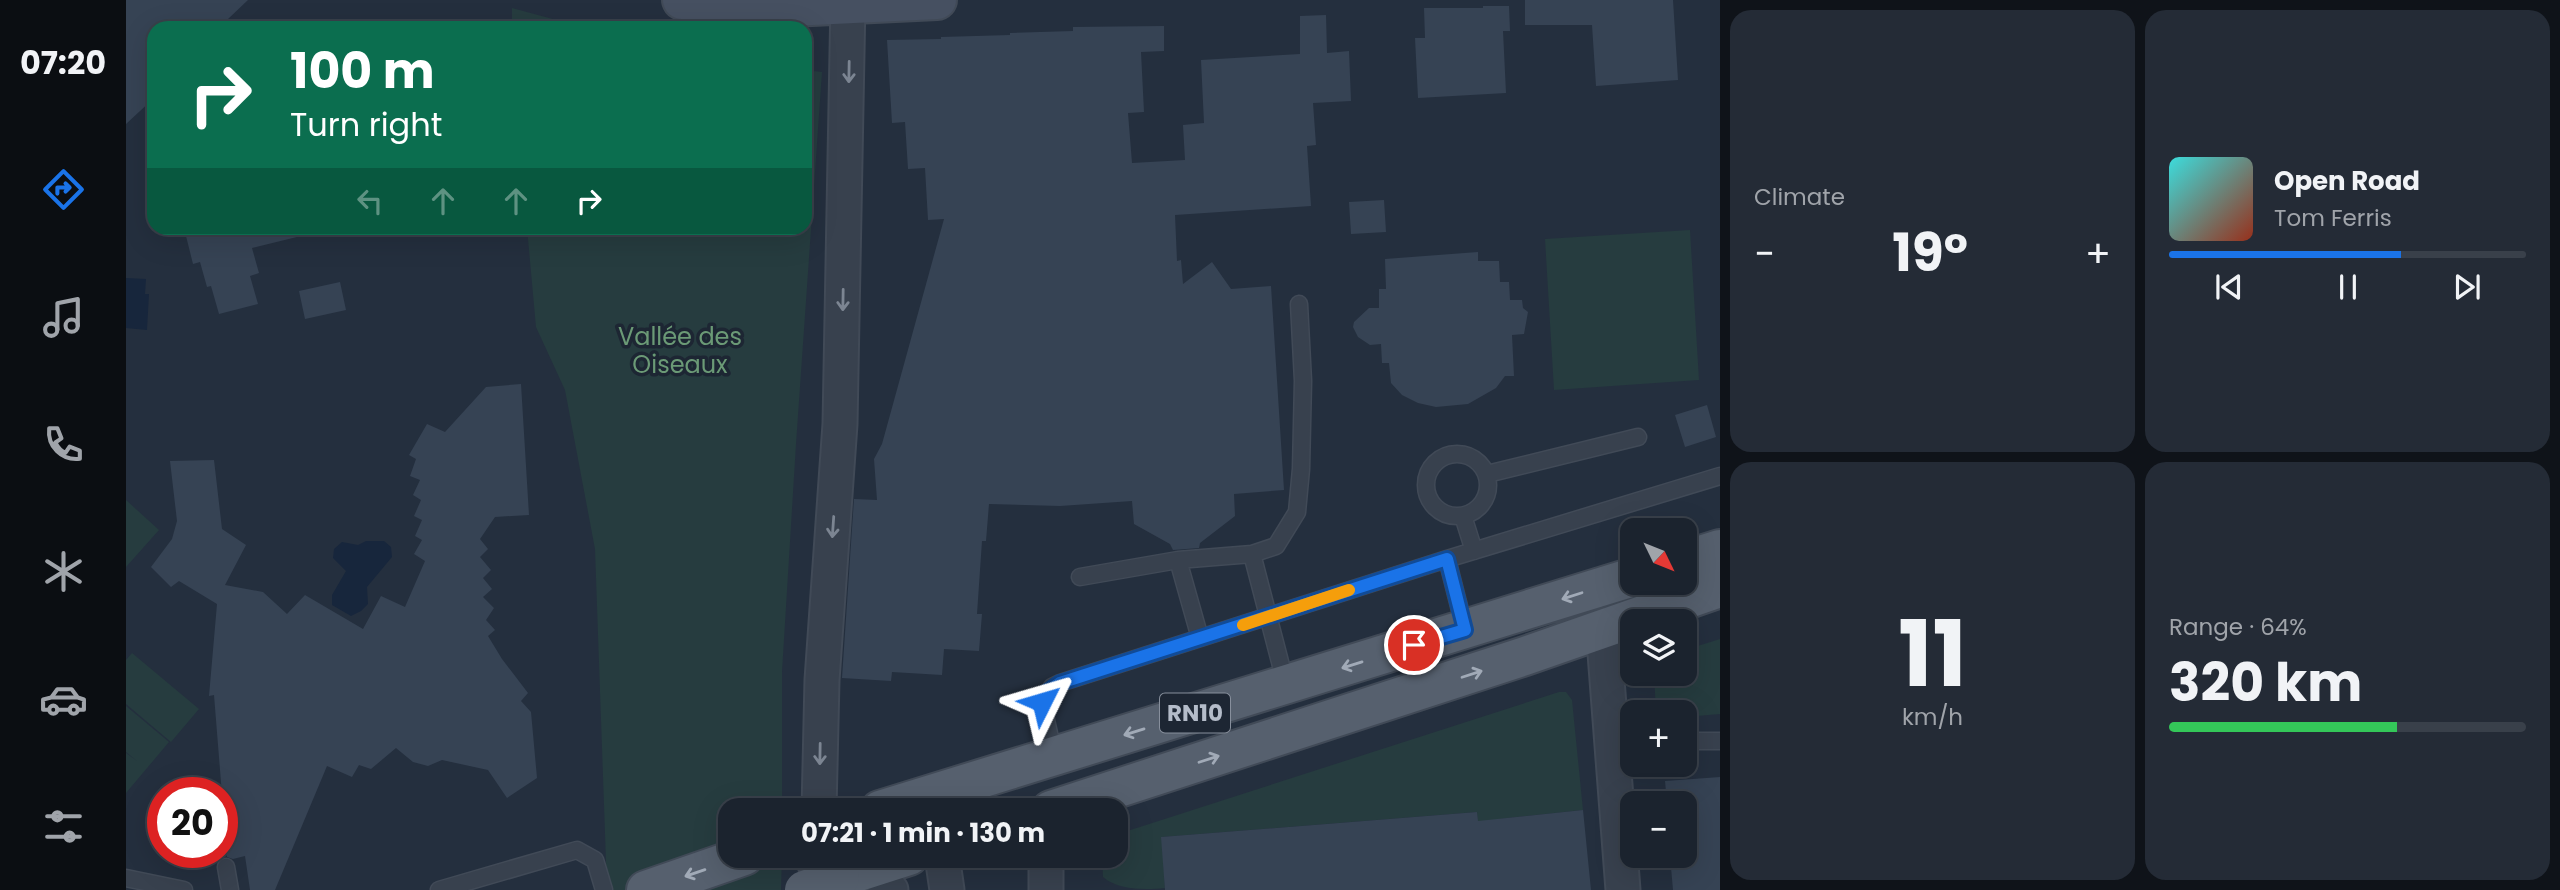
<!DOCTYPE html>
<meta charset="utf-8">
<style>
:root{--surface:#1b232e;--page:#242b36;--text:#f1f3f6;--muted:#a0a4aa;--line:#39404a;--accent:#1a73e8}
body{margin:0;font-family:Poppins,sans-serif;background:var(--page);color:var(--text);height:100vh;display:flex;flex-direction:column;font-size:26px;white-space:nowrap}
*{box-sizing:border-box;margin:0}
p{font-size:23px;color:var(--muted)}
.icon{flex:none;width:38px;height:38px;fill:none;stroke:currentColor;stroke-width:2;stroke-linecap:round;stroke-linejoin:round}
.map{position:relative;flex:1;overflow:hidden}
.sheet{display:flex;flex-direction:column;gap:10px;padding:10px;background:#0f1319;width:840px}
.sheet>*{flex:none}
.hud{position:absolute;left:21px;top:21px;width:665px;height:214px;border-radius:21px;box-shadow:0 7px 28px #0002,0 0 0 2px var(--line);background:#0b6e4f;color:#fff;overflow:hidden}
.needle{width:46px;rotate:133deg}
.controls{position:absolute;left:1494px;top:518px;display:grid;gap:14px}
.controls a{display:grid;place-items:center;width:77px;height:77px;border-radius:14px;background:var(--surface);box-shadow:0 7px 28px #0002,0 0 0 2px var(--line);font-size:35px}
.speed{position:absolute;left:21px;top:777px;display:flex;gap:14px;font-size:35px;font-weight:700;text-align:center}
.speed>*{display:grid;place-content:center;width:91px;height:91px;border-radius:50%;background:var(--surface);box-shadow:0 7px 28px #0002,0 0 0 2px var(--line);line-height:1}
.speed .limit{border:10px solid #d22;background:#fff;color:#111}
.pin{position:absolute;display:grid;place-items:center;width:60px;height:60px;color:#fff;margin:-30px;border:4px solid #fff;border-radius:50%;box-shadow:0 2px 7px #0007}
.me{position:absolute;width:77px;margin:-38px;rotate:50deg;stroke-linejoin:round;filter:drop-shadow(0 0 5px #0008)}
.turn{display:flex;align-items:center;gap:24px;height:147px;padding:0 28px;font-size:32px}
.turn .icon{width:91px;height:91px;stroke-width:2.5}
.turn b{display:block;font-size:49px;line-height:60px}
.lanes{display:flex;align-items:center;height:66px;padding:0 28px;background:#0003;justify-content:center;gap:35px;direction:ltr}
.lanes .off{opacity:.35}
.big{font-size:52px;font-weight:700;line-height:1.1}
.sheet .tile{flex:1;display:flex;flex-direction:column;justify-content:center;gap:10px;min-width:0;padding:0 24px;border-radius:21px;background:var(--page)}
.sheet .dial{align-items:center;gap:0}
.dial b{font-size:91px;line-height:1}
.song{display:flex;align-items:center;gap:21px}
.cover{width:84px;height:84px;border-radius:10px;background:linear-gradient(135deg,hsl(180 70% 55%),hsl(10 70% 35%))}
.played{height:7px;border-radius:4px;background:linear-gradient(90deg,var(--accent) 65%,var(--line) 65%)}
.keys{display:flex;justify-content:space-around;direction:ltr}
.heat{display:flex;justify-content:space-between;align-items:center;font-size:38px;direction:ltr}
.charge{height:10px;border-radius:5px;background:linear-gradient(90deg,#34c759 64%,var(--line) 0)}
.sheet .tiles{flex:1;display:grid;gap:10px;grid-template-columns:repeat(2,1fr)}
.trip{position:absolute;left:592px;top:798px;width:410px;height:70px;border-radius:21px;background:var(--surface);box-shadow:0 7px 28px #0002,0 0 0 2px var(--line);font-weight:700;line-height:70px;text-align:center}
main{display:flex;flex:1;min-height:0}
.menu{display:flex;flex-direction:column;width:126px;justify-content:space-around;align-items:center;background:#0b0e12;color:var(--muted)}
.menu .icon{width:49px;height:49px}
.menu .selected{color:var(--accent)}
.menu b{font-size:32px;color:var(--text)}
.map>svg:first-child{display:block}
.green{fill:#263c3f}
.water{fill:#17263c}
.building{fill:#364354}
.lines{fill:none;stroke-linecap:round;stroke-linejoin:round}
.lane-casing{stroke:#414a57;stroke-width:19}
.street-casing{stroke:#414a57;stroke-width:37}
.secondary-casing{stroke:#414a57;stroke-width:42}
.primary-casing{stroke:#414a57;stroke-width:42}
.lane{stroke:#38414e;stroke-width:16}
.street{stroke:#38414e;stroke-width:33}
.secondary{stroke:#465061;stroke-width:38}
.primary{stroke:#56606e;stroke-width:38}
.primary-bridge-casing{stroke:#414a57;stroke-width:42;stroke-linecap:butt}
.primary-bridge{stroke:#56606e;stroke-width:38}
.oneway{stroke:#7c8592}
.oneway2{stroke:#a1aab7}
.route-casing{stroke:#114b97;stroke-width:18}
.route{stroke:#1a73e8;stroke-width:12}
.slow{stroke:#f59e0b;stroke-width:12}
.labels{text-anchor:middle;stroke-width:7;stroke-linejoin:round;paint-order:stroke}
.shield{fill:#1d2633;stroke:#878f9c;stroke-width:2}
.shield-label{font-size:23px;font-weight:bold;fill:#b4bcc9}
.park-label{font-size:24px;fill:#6b9a76;stroke:#1d2633}
</style>
<main>
<nav class="menu">
<b>07:20</b>
<svg class="icon selected" aria-label="directions" viewBox="0 0 24 24"><path d="M12 3l9 9-9 9-9-9zM9 14v-3h6M13 9l2 2-2 2"/></svg>
<svg class="icon" aria-label="music" viewBox="0 0 24 24"><path d="M9 18V5l10-2v13"/><circle cx="6" cy="18" r="3"/><circle cx="16" cy="16" r="3"/></svg>
<svg class="icon" aria-label="phone" viewBox="0 0 24 24"><path d="M5 4h4l2 5-3 2q2 4 5 5l2-3 5 2v4C11 20 4 13 5 4z"/></svg>
<svg class="icon" aria-label="climate" viewBox="0 0 24 24"><path d="M12 3v18M4 7l16 10M4 17L20 7"/></svg>
<svg class="icon" aria-label="car" viewBox="0 0 24 24"><path d="M5 17H2v-5l4-1 3-4h7l3 4 3 1v5h-3M9 17h6M6 11h13"/><circle cx="7" cy="17" r="2"/><circle cx="17" cy="17" r="2"/></svg>
<svg class="icon" aria-label="filters" viewBox="0 0 24 24"><path d="M4 7h16M4 17h16"/><circle cx="9" cy="7" r="2"/><circle cx="15" cy="17" r="2"/></svg>
</nav>
<div class="map">
<svg width="1594" height="890" viewBox="0 0 1594 890">
<rect width="100%" height="100%" fill="#242f3e"/>
<path class="green" d="M 386,8 L 460,28 L 386,28 Z
M 679,70 L 696,72 L 670,444 L 656,672 L 656,810 L 604,810 L 604,856 L 656,856 L 655,890 L 481,890 L 469,549 L 439,390 L 410,327 L 401,228 L 679,228 Z
M 1564,230 L 1573,380 L 1428,390 L 1419,239 Z
M 0,500 L 33,530 L 0,567 Z
M 1594,639 L 1594,714 L 1559,717 L 1559,712 L 1530,712 L 1528,674 L 1559,674 L 1559,650 Z
M 6,653 L 73,709 L 45,742 L 0,704 L 0,660 Z
M 1433,692 L 1440,692 L 1446,700 L 1457,810 L 1373,819 L 1357,890 L 1351,812 L 1036,837 L 1039,888 C 1018,890 992,890 977,877 L 976,856 L 989,856 L 989,835 Z
M 0,706 L 43,742 L 0,793 L 0,753 L 11,761 L 0,752 Z"/>
<path class="water" d="M 0,278 L 20,279 L 19,294 L 23,294 L 21,330 L 0,328 Z
M 240,541 L 258,541 L 265,547 L 266,557 L 241,587 L 242,604 L 235,611 L 225,616 L 206,605 L 206,595 L 220,571 L 207,558 L 208,549 L 216,542 L 232,545 Z"/>
<path class="building" d="M 0,0 L 122,0 L 102,19 L 104,28 L 28,28 L 28,98 L 0,124 Z
M 1399,0 L 1547,0 L 1552,80 L 1470,86 L 1466,25 L 1399,25 Z
M 1357,6 L 1383,6 L 1384,31 L 1377,31 L 1380,93 L 1292,98 L 1289,38 L 1299,38 L 1298,8 L 1357,8 Z
M 1200,15 L 1201,53 L 1223,51 L 1225,101 L 1187,103 L 1190,145 L 1181,146 L 1185,206 L 1049,215 L 1051,261 L 1055,260 L 1057,284 L 1086,262 L 1105,289 L 1145,286 L 1158,490 L 1108,494 L 1109,516 L 1074,543 L 1073,548 L 1047,550 L 1044,544 L 1008,524 L 1006,501 L 934,506 L 863,504 L 860,541 L 856,541 L 851,614 L 856,614 L 853,651 L 818,649 L 816,675 L 766,672 L 765,681 L 716,678 L 728,499 L 751,500 L 748,459 L 756,444 L 818,219 L 802,220 L 799,168 L 782,169 L 779,122 L 766,123 L 761,40 L 815,39 L 815,37 L 884,35 L 884,33 L 947,31 L 947,27 L 1038,26 L 1038,51 L 1015,52 L 1018,112 L 1002,113 L 1006,163 L 1059,160 L 1057,125 L 1078,123 L 1075,60 L 1174,54 L 1174,16 Z
M 1258,200 L 1260,232 L 1225,234 L 1223,202 Z
M 58,228 L 174,228 L 175,236 L 126,248 L 133,273 L 124,276 L 132,304 L 93,314 L 85,286 L 81,287 L 74,262 L 67,264 Z
M 1352,252 L 1352,261 L 1373,261 L 1374,282 L 1383,282 L 1384,300 L 1396,300 L 1397,308 L 1402,312 L 1398,334 L 1386,335 L 1388,376 L 1379,376 L 1370,388 L 1342,404 L 1310,407 L 1292,403 L 1276,395 L 1265,383 L 1263,363 L 1256,363 L 1255,344 L 1244,345 L 1232,337 L 1227,327 L 1228,322 L 1243,308 L 1253,308 L 1253,289 L 1260,289 L 1259,259 Z
M 214,282 L 220,310 L 179,319 L 173,291 Z
M 395,384 L 403,515 L 369,517 L 354,539 L 362,549 L 354,557 L 365,570 L 357,578 L 366,589 L 357,597 L 368,608 L 360,620 L 369,630 L 362,636 L 376,659 L 402,693 L 395,701 L 405,712 L 411,778 L 381,798 L 362,770 L 316,760 L 302,766 L 287,762 L 270,748 L 245,769 L 233,765 L 226,777 L 201,766 L 149,890 L 124,890 L 119,856 L 107,859 L 101,857 L 88,695 L 83,696 L 91,604 L 53,581 L 45,587 L 25,567 L 46,539 L 51,521 L 44,461 L 88,460 L 96,529 L 120,545 L 99,585 L 137,592 L 161,614 L 179,595 L 237,629 L 255,596 L 279,607 L 299,561 L 288,554 L 296,540 L 289,536 L 296,520 L 288,516 L 295,500 L 287,495 L 294,480 L 284,476 L 290,459 L 283,455 L 301,424 L 319,432 L 360,387 Z
M 1581,405 L 1590,437 L 1559,447 L 1549,415 Z
M 1594,777 L 1594,890 L 1547,890 L 1544,856 L 1559,856 L 1559,803 L 1541,803 L 1539,781 Z
M 1457,810 L 1465,890 L 1039,890 L 1035,837 L 1351,812 L 1352,821 Z"/>
<g class="lines">
<g class="lane-casing">
<path id="lane" d="M1300 485a31 31 0 1 1 62 0a31 31 0 1 1-62 0Z
M 1361,474 L 1512,437
M 1337,516 L 1348,551
M 1126,554 L 1160,685
M 1321,559 L 1339,630
M 1052,560 L 1074,638
M 954,577 L 1052,560 L 1126,554 L 1150,546 L 1171,512 L 1175,469 L 1177,381 L 1173,304
M 1559,741 L 1594,741
M 1486,744 L 1507,742
M 928,756 L 916,702 L 926,687 L 934,683 L 1321,559 L 1594,476
M 100,867 L 104,890
M 0,878 L 58,890
M 313,890 L 451,850 L 469,860 L 478,890"/>
</g>
<g class="street-casing">
<path id="street" d="M 1477,627 L 1497,890
M 693,810 L 696,680 L 714,424 L 722,0
M 816,856 L 821,890
M 920,856 L 920,890
M 746,868 L 765,890
M 691,890 L 692,856"/>
</g>
<g class="secondary-casing">
<path id="secondary" d="M 556,0 L 613,7 L 665,7 L 811,0"/>
</g>
<g class="primary-casing">
<path id="primary" d="M 1559,560 L 1594,549
M 754,810 L 1507,577
M 925,810 L 1399,656 L 1594,588
M 714,878 L 783,856
M 520,890 L 618,856"/>
</g>
<use href="#lane" class="lane"/>
<use href="#street" class="street"/>
<use href="#secondary" class="secondary"/>
<use href="#primary" class="primary"/>
<g class="primary-bridge-casing">
<path id="primary-bridge" d="M 678,890 L 714,878"/>
</g>
<use href="#primary-bridge" class="primary-bridge"/>
</g>
<defs><path id="oneway-shaft" d="M-6 0H5M1.5-3L5.5 0L1.5 3" fill="none" stroke-width="1.6" stroke-linecap="round" stroke-linejoin="round" transform="scale(1.75)"/></defs>
<g class="oneway">
<use href="#oneway-shaft" transform="translate(723 72) rotate(91)"/>
<use href="#oneway-shaft" transform="translate(717 300) rotate(91)"/>
<use href="#oneway-shaft" transform="translate(707 527) rotate(94)"/>
<use href="#oneway-shaft" transform="translate(694 754) rotate(91)"/>
</g>
<g class="oneway2">
<use href="#oneway-shaft" transform="translate(1446 596) rotate(162)"/>
<use href="#oneway-shaft" transform="translate(1226 665) rotate(163)"/>
<use href="#oneway-shaft" transform="translate(1346 674) rotate(-18)"/>
<use href="#oneway-shaft" transform="translate(1008 732) rotate(163)"/>
<use href="#oneway-shaft" transform="translate(1083 759) rotate(-18)"/>
<use href="#oneway-shaft" transform="translate(569 873) rotate(161)"/>
</g>
<g class="lines">
<g class="route-casing">
<path id="route" d="M 916,702 L 920,693 L 934,683 L 1321,559 L 1339,630 L 1288,645"/>
</g>
<use href="#route" class="route"/>
<path class="slow" d="M 1117,625 L 1223,590"/>
</g>
<g class="labels">
<rect class="shield" x="1034" y="693.5" width="70" height="39" rx="5"/>
<g class="shield-label">
<text x="1069" y="721">RN10</text>
</g>
<g class="park-label">
<text x="554" y="345">Vallée des<tspan x="554" dy="28">Oiseaux</tspan></text>
</g>
</g>
</svg>
<div class="controls">
<a><svg class="needle" viewBox="-14 -14 28 28"><path d="M0-13l5 13h-10z" fill="#e53935"/><path d="M0 13l5-13h-10z" fill="#a0a4aa"/></svg></a>
<a><svg class="icon" aria-label="layers" viewBox="0 0 24 24"><path d="M12 4l9 5-9 5-9-5zM3 14l9 5 9-5"/></svg></a>
<a>+</a>
<a>−</a>
</div>
<div class="speed"><div class="limit">20</div></div>
<div class="pin" style="left:1288px;top:645px;background:#d93025"><svg class="icon" aria-label="arrive" viewBox="0 0 24 24"><path d="M6 21V4h12l-3 4 3 4H6"/></svg></div>
<svg class="me" style="left:916px;top:702px" viewBox="-20 -20 40 40"><path d="M0-17L14 15 0 8-14 15z" fill="#1a73e8" stroke="#fff" stroke-width="4"/></svg>
<div class="trip">07:21 · 1 min · 130 m</div>
<div class="hud">
<div class="turn"><svg class="icon" aria-label="right" viewBox="0 0 24 24"><path d="M7 20v-9h11M14 6l5 5-5 5"/></svg><div><b>100 m</b>Turn right</div></div>
<div class="lanes"><svg class="icon off" aria-label="left" viewBox="0 0 24 24"><path d="M17 20v-9H6M10 6l-5 5 5 5"/></svg><svg class="icon off" aria-label="ahead" viewBox="0 0 24 24"><path d="M12 20V5M6 11l6-6 6 6"/></svg><svg class="icon off" aria-label="ahead" viewBox="0 0 24 24"><path d="M12 20V5M6 11l6-6 6 6"/></svg><svg class="icon" aria-label="right" viewBox="0 0 24 24"><path d="M7 20v-9h11M14 6l5 5-5 5"/></svg></div>
</div>
</div>
<section class="sheet">
<div class="tiles">
<div class="tile"><p>Climate</p>
<div class="heat"><a>−</a><b class="big">19°</b><a>+</a></div>
</div>
<div class="tile">
<div class="song"><i class="cover"></i><div><b>Open Road</b><p>Tom Ferris</p></div></div>
<div class="played"></div>
<div class="keys"><svg class="icon" aria-label="previous" viewBox="0 0 24 24"><path d="M18 5L8 12l10 7zM5 5v14"/></svg><svg class="icon" aria-label="pause" viewBox="0 0 24 24"><path d="M8 5v14M16 5v14"/></svg><svg class="icon" aria-label="next" viewBox="0 0 24 24"><path d="M6 5l10 7-10 7zM19 5v14"/></svg></div>
</div>
<div class="tile dial"><b>11</b><p>km/h</p></div>
<div class="tile"><p>Range · 64%</p><b class="big">320 km</b><div class="charge"></div></div>
</div>
</section>
</main>
